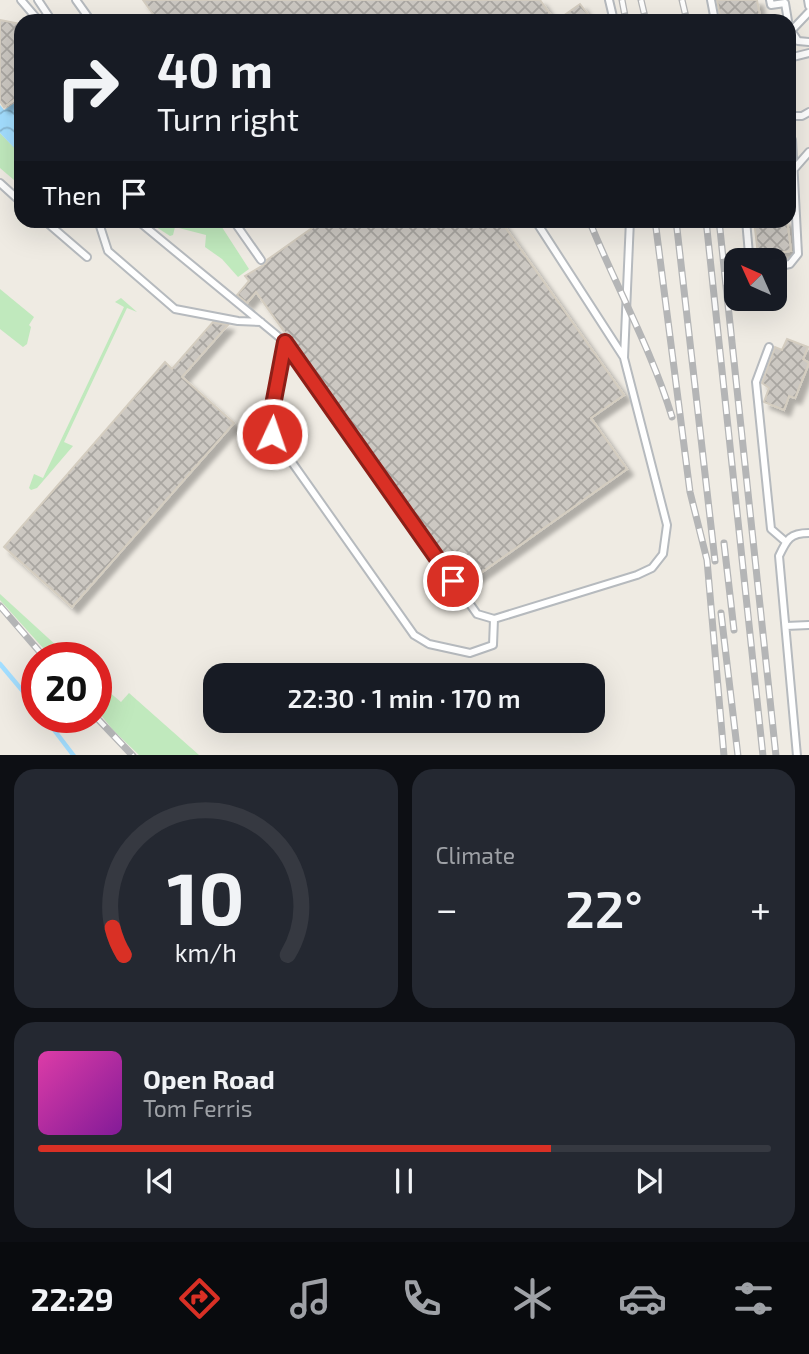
<!DOCTYPE html>
<meta charset="utf-8">
<style>
:root{--surface:#171b24;--page:#242831;--text:#f1f3f6;--muted:#9ea1a6;--line:#363941;--accent:#d93025}
body{margin:0;font-family:"Exo 2",sans-serif;background:var(--page);color:var(--text);height:100vh;display:flex;flex-direction:column;font-size:26px;white-space:nowrap}
*{box-sizing:border-box;margin:0}
p{font-size:23px;color:var(--muted)}
.icon{flex:none;width:38px;height:38px;fill:none;stroke:currentColor;stroke-width:2;stroke-linecap:round;stroke-linejoin:round}
.map{position:relative;height:755px;overflow:hidden}
.sheet{display:flex;flex-direction:column;gap:14px;padding:14px;background:#0d0f14;flex:1}
.sheet>*{flex:none}
.top-card{position:absolute;left:14px;top:14px;width:782px;height:214px;border-radius:21px;box-shadow:0 7px 28px #0002;background:#171b24;color:var(--text);overflow:hidden}
.needle{width:46px;rotate:315deg}
.fabs{position:absolute;left:724px;top:248px;display:grid;gap:14px}
.fabs a{display:grid;place-items:center;width:63px;height:63px;border-radius:14px;background:var(--surface);box-shadow:0 7px 28px #0002;font-size:35px}
.speed{position:absolute;left:21px;top:642px;display:flex;gap:14px;font-size:35px;font-weight:700;text-align:center}
.speed>*{display:grid;place-content:center;width:91px;height:91px;border-radius:50%;background:var(--surface);box-shadow:0 7px 28px #0002;line-height:1}
.speed .limit{border:10px solid #d22;background:#fff;color:#111}
.pin{position:absolute;display:grid;place-items:center;width:60px;height:60px;color:#fff;margin:-30px;border:4px solid #fff;border-radius:50%;box-shadow:0 2px 7px #0007}
.me{position:absolute;width:77px;margin:-38px;rotate:3deg;stroke-linejoin:round;filter:drop-shadow(0 0 5px #0008)}
.turn{display:flex;align-items:center;gap:24px;height:147px;padding:0 28px;font-size:32px}
.turn .icon{width:91px;height:91px;stroke-width:2.5}
.turn b{display:block;font-size:49px;line-height:60px}
.then{display:flex;align-items:center;height:66px;padding:0 28px;background:#0003;gap:14px;font-size:26px}
.big{font-size:52px;font-weight:600;line-height:1.1}
.sheet .tile{flex:1;display:flex;flex-direction:column;justify-content:center;gap:10px;min-width:0;padding:0 24px;border-radius:21px;background:var(--page)}
.sheet .dial{align-items:center;gap:0}
.dial svg{height:182px;overflow:visible;fill:none;stroke:var(--line);stroke-width:7;stroke-linecap:round;text-anchor:middle}
.dial text{fill:var(--text);stroke:none}
.song{display:flex;align-items:center;gap:21px}
.cover{width:84px;height:84px;border-radius:10px;background:linear-gradient(135deg,hsl(320 70% 55%),hsl(290 70% 35%))}
.played{height:7px;border-radius:4px;background:linear-gradient(90deg,var(--accent) 70%,var(--line) 70%)}
.keys{display:flex;justify-content:space-around;direction:ltr}
.heat{display:flex;justify-content:space-between;align-items:center;font-size:38px;direction:ltr}
.sheet .tiles{flex:1;display:grid;gap:14px;grid-template-columns:1fr 1fr}
.tile:last-child{grid-column:span 2}
.trip{position:absolute;left:203px;top:663px;width:402px;height:70px;border-radius:21px;background:var(--surface);box-shadow:0 7px 28px #0002;font-weight:600;line-height:70px;text-align:center}
.menu{display:flex;height:112px;justify-content:space-around;align-items:center;background:#090b0e;color:var(--muted)}
.menu .icon{width:49px;height:49px}
.menu .selected{color:var(--accent)}
.menu b{font-size:32px;color:var(--text)}
.map>svg:first-child{display:block}
.grass{fill:#c0e9bd}
.water{fill:url(#water-waves)}
.lines{fill:none;stroke-linecap:round;stroke-linejoin:round}
.stream{stroke:#a3deff;stroke-width:4.5}
.building{fill:url(#building-cross-hatch);stroke:#d4cdc0;stroke-width:2;filter:url(#shadow)}
.service-casing{stroke:#b6babe;stroke-width:10}
.service{stroke:#fff;stroke-width:6}
.rail-casing{stroke:#b4b5b6;stroke-width:7}
.rail{stroke:#fff;stroke-width:4.5;stroke-dasharray:13;stroke-linecap:butt}
.route-casing{stroke:#8d1f18;stroke-width:18}
.route{stroke:#d93025;stroke-width:12}
</style>
<div class="map">
<svg width="809" height="756" viewBox="0 0 809 756">
<defs>
<pattern id="water-waves" width="16" height="10" patternUnits="userSpaceOnUse" patternTransform="scale(1.75)"><rect width="16" height="10" fill="#a3deff"/><path d="M0 5q4-4 8 0t8 0" fill="none" stroke="#88b7d2"/></pattern>
<pattern id="building-cross-hatch" width="8" height="8" patternUnits="userSpaceOnUse" patternTransform="scale(1.75)"><rect width="8" height="8" fill="#ccc8c2"/><path d="M0 0l8 8M0 8l8-8" fill="none" stroke="#a9a6a1"/></pattern>
<filter id="shadow"><feDropShadow dx="6" dy="6" stdDeviation="2" flood-color="#0004"/></filter>
</defs>
<rect width="100%" height="100%" fill="#efebe3"/>
<path class="grass" d="M 0,133 L 21,155 L 21,186 L 0,168 Z
M 147,221 L 218,221 L 249,269 L 238,277 L 222,259 L 205,247 L 206,235 L 175,227 L 173,235 L 170,236 Z
M 0,289 L 34,317 L 29,325 L 31,327 L 27,344 L 23,347 L 0,329 Z
M 121,298 L 137,312 L 127,308 L 64,442 L 73,446 L 37,488 L 31,490 L 29,488 L 34,474 L 43,478 L 124,307 L 115,302 Z
M 0,594 L 70,658 L 52,658 L 0,600 Z
M 96,681 L 121,702 L 129,693 L 199,755 L 139,755 L 113,730 L 96,709 Z"/>
<path class="water" d="M 21,99 L 21,155 L 0,133 L 0,105 L 4,110 Z"/>
<g class="lines">
<path class="stream" d="M 0,664 L 37,708
M 45,718 L 74,756"/>
</g>
<path class="building" d="M 143,0 L 540,0 L 555,21 L 158,21 Z
M 717,0 L 757,0 L 761,21 L 721,21 Z
M 580,4 L 593,21 L 556,21 Z
M 0,20 L 21,24 L 21,95 L 4,107 L 0,101 Z
M 306,220 L 500,220 L 624,395 L 591,418 L 627,469 L 464,585 L 256,292 L 247,303 L 237,295 L 249,281 L 245,276 L 265,264 L 267,260 L 312,228 Z
M 754,220 L 787,220 L 791,251 L 758,255 Z
M 213,322 L 228,325 L 182,377 L 234,423 L 72,607 L 4,547 L 165,362 L 172,369 Z
M 787,339 L 808,347 L 803,359 L 809,363 L 795,398 L 789,396 L 784,410 L 764,402 L 769,388 L 762,383 L 775,347 L 782,350 Z"/>
<g class="lines">
<g class="service-casing">
<path id="service" d="M 21,0 L 39,21
M 38,0 L 52,21
M 76,0 L 91,21
M 609,0 L 614,21
M 711,0 L 715,21
M 770,0 L 771,5 L 785,3 L 788,21
M 808,0 L 809,6
M 790,29 L 798,41 L 809,42
M 790,32 L 809,12
M 789,58 L 809,53
M 789,116 L 802,116 L 809,112
M 795,168 L 809,152
M 0,183 L 21,202
M 44,220 L 87,257
M 98,220 L 108,251 L 175,309 L 238,321 L 261,322
M 137,220 L 285,342 L 477,614 L 494,619
M 233,220 L 261,260
M 746,220 L 749,254 L 755,261
M 537,223 L 623,356
M 775,267 L 790,264 L 798,254 L 792,140 L 789,141
M 285,342 L 270,421 L 272,434 L 414,635 L 429,644 L 470,653 L 493,645 L 494,619 L 637,575 L 652,568 L 663,554 L 667,525 L 624,358 L 630,220
M 769,347 L 756,382 L 771,529 L 786,542
M 786,626 L 809,625
M 797,756 L 779,556 C 787,539 790,533 809,533"/>
</g>
<use href="#service" class="service"/>
<g class="rail-casing">
<path id="rail" d="M 622,0 L 626,21
M 641,0 L 646,21
M 682,0 L 687,21
M 589,220 C 616,287 651,348 672,417
M 655,220 L 690,492 L 707,560 L 724,756
M 676,220 L 715,561
M 706,220 L 763,756
M 719,220 L 776,756
M 724,543 L 734,630
M 0,606 L 45,658
M 721,613 L 738,756
M 96,717 L 133,756"/>
</g>
<use href="#rail" class="rail"/>
</g>
<g class="lines">
<g class="route-casing">
<path id="route" d="M 272,434 L 270,421 L 285,342 L 453,581"/>
</g>
<use href="#route" class="route"/>
</g>
</svg>
<div class="fabs">
<a><svg class="needle" viewBox="-14 -14 28 28"><path d="M0-13l5 13h-10z" fill="#e53935"/><path d="M0 13l5-13h-10z" fill="#9ea1a6"/></svg></a>
</div>
<div class="speed"><div class="limit">20</div></div>
<div class="pin" style="left:453px;top:581px;background:#d93025"><svg class="icon" aria-label="arrive" viewBox="0 0 24 24"><path d="M6 21V4h12l-3 4 3 4H6"/></svg></div>
<svg class="me" style="left:272px;top:434px" viewBox="-20 -20 40 40"><circle r="17" fill="#d93025" stroke="#fff" stroke-width="3"/><path d="M0-11L8 9 0 5-8 9z" fill="#fff"/></svg>
<div class="trip">22:30 · 1 min · 170 m</div>
<div class="top-card">
<div class="turn"><svg class="icon" aria-label="right" viewBox="0 0 24 24"><path d="M7 20v-9h11M14 6l5 5-5 5"/></svg><div><b>40 m</b>Turn right</div></div>
<div class="then">Then<svg class="icon" aria-label="arrive" viewBox="0 0 24 24"><path d="M6 21V4h12l-3 4 3 4H6"/></svg></div>
</div>
</div>
<section class="sheet">
<div class="tiles">
<div class="tile dial"><svg viewBox="0 0 100 80">
<path d="M14 69A42 42 0 1 1 86 69"/>
<path d="M14 69A42 42 0 0 1 9 57" stroke="#d93025"/>
<text x="50" y="56" font-size="32" font-weight="700">10</text>
<text x="50" y="72" font-size="11">km/h</text>
</svg></div>
<div class="tile"><p>Climate</p>
<div class="heat"><a>−</a><b class="big">22°</b><a>+</a></div>
</div>
<div class="tile">
<div class="song"><i class="cover"></i><div><b>Open Road</b><p>Tom Ferris</p></div></div>
<div class="played"></div>
<div class="keys"><svg class="icon" aria-label="previous" viewBox="0 0 24 24"><path d="M18 5L8 12l10 7zM5 5v14"/></svg><svg class="icon" aria-label="pause" viewBox="0 0 24 24"><path d="M8 5v14M16 5v14"/></svg><svg class="icon" aria-label="next" viewBox="0 0 24 24"><path d="M6 5l10 7-10 7zM19 5v14"/></svg></div>
</div>
</div>
</section>
<nav class="menu">
<b>22:29</b>
<svg class="icon selected" aria-label="directions" viewBox="0 0 24 24"><path d="M12 3l9 9-9 9-9-9zM9 14v-3h6M13 9l2 2-2 2"/></svg>
<svg class="icon" aria-label="music" viewBox="0 0 24 24"><path d="M9 18V5l10-2v13"/><circle cx="6" cy="18" r="3"/><circle cx="16" cy="16" r="3"/></svg>
<svg class="icon" aria-label="phone" viewBox="0 0 24 24"><path d="M5 4h4l2 5-3 2q2 4 5 5l2-3 5 2v4C11 20 4 13 5 4z"/></svg>
<svg class="icon" aria-label="climate" viewBox="0 0 24 24"><path d="M12 3v18M4 7l16 10M4 17L20 7"/></svg>
<svg class="icon" aria-label="car" viewBox="0 0 24 24"><path d="M5 17H2v-5l4-1 3-4h7l3 4 3 1v5h-3M9 17h6M6 11h13"/><circle cx="7" cy="17" r="2"/><circle cx="17" cy="17" r="2"/></svg>
<svg class="icon" aria-label="filters" viewBox="0 0 24 24"><path d="M4 7h16M4 17h16"/><circle cx="9" cy="7" r="2"/><circle cx="15" cy="17" r="2"/></svg>
</nav>
